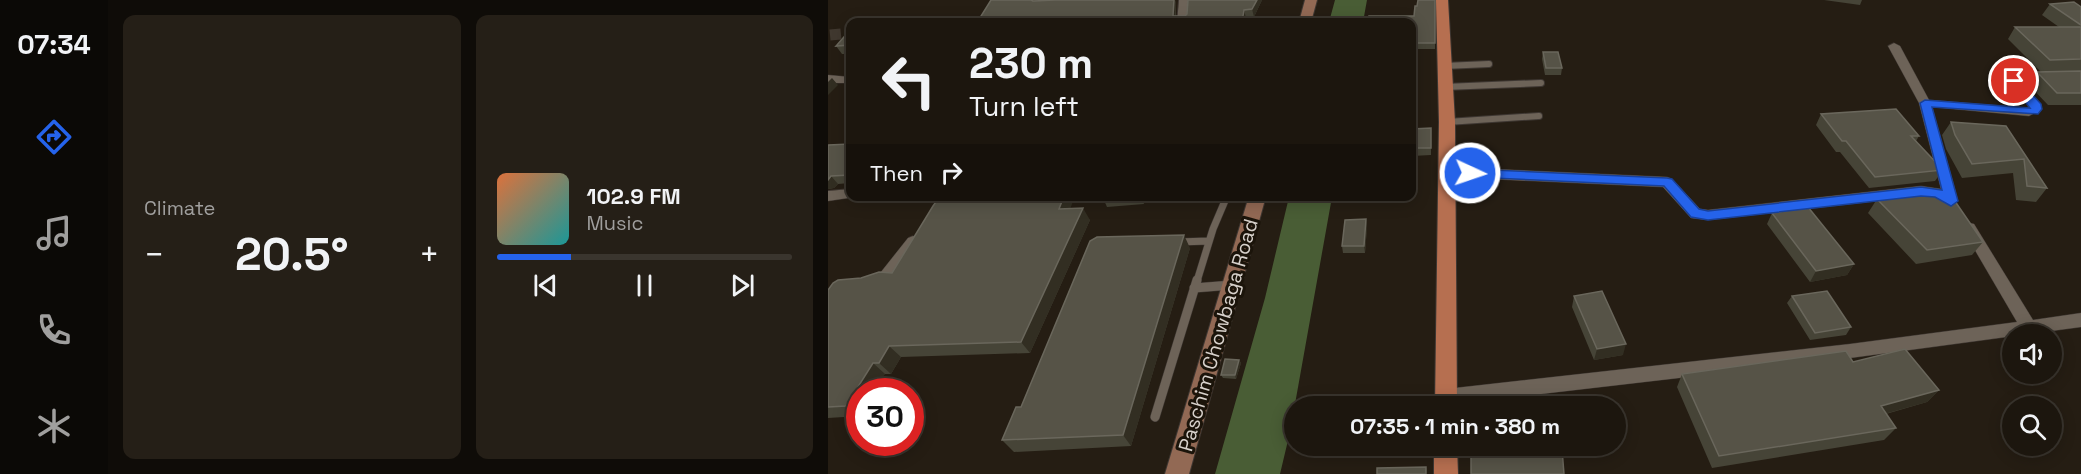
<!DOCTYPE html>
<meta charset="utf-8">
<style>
:root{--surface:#1c160e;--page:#251f17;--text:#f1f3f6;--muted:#a09f9e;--line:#3a352e;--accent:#2563eb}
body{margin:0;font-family:"Space Grotesk",sans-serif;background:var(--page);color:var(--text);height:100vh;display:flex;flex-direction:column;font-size:22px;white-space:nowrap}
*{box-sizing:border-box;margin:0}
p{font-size:20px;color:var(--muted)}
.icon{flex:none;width:33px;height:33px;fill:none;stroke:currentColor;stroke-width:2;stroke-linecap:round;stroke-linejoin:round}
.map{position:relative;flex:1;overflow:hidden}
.side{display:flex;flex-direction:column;gap:15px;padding:15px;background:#0f0c08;width:720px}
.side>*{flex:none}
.hud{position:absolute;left:18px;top:18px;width:570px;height:183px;border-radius:12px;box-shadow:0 3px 15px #0003,0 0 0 2px var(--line);background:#1c160e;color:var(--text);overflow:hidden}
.tools{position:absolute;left:1174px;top:324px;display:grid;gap:12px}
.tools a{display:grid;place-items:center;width:60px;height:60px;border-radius:50%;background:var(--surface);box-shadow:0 3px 15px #0003,0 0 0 2px var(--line);font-size:30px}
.speed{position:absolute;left:18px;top:378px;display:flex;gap:12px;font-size:30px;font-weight:700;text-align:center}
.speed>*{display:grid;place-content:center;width:78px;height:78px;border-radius:50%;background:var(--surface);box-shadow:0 3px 15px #0003,0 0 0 2px var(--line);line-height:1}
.speed .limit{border:9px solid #d22;background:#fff;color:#111}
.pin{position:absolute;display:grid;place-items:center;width:51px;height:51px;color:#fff;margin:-26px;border:3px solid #fff;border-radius:50%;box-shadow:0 2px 6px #0007}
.me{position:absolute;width:66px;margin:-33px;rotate:93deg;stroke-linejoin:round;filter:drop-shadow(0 0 4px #0008)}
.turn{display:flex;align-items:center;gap:21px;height:126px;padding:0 24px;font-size:27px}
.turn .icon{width:78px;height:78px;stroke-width:2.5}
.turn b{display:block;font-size:42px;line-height:51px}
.then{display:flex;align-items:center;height:57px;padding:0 24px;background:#0003;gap:12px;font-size:22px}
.big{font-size:45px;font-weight:700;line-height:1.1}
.side .widget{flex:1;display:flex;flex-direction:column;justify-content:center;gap:9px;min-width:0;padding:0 21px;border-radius:12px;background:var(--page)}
.song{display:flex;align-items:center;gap:18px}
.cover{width:72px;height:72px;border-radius:9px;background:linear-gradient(135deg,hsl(20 70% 55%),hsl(180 70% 35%))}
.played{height:6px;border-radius:3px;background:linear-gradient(90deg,var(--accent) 25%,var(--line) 25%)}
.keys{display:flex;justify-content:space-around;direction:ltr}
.heat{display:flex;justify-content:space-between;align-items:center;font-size:33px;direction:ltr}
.side .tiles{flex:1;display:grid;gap:15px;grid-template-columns:repeat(2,1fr)}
.trip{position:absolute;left:456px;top:396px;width:342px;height:60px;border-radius:30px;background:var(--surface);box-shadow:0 3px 15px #0003,0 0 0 2px var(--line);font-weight:700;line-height:60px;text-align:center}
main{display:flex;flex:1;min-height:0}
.tab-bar{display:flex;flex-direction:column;width:108px;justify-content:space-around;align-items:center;background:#0b0906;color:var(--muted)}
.tab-bar .icon{width:42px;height:42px}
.tab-bar .active{color:var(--accent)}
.tab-bar b{font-size:27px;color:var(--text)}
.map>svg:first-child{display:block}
.water{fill:#495d35}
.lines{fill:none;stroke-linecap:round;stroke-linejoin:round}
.street-tunnel{stroke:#40382f;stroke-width:11;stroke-dasharray:11 6;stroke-linecap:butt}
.lane-far2-casing{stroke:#3e3732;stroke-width:8}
.lane-far1-casing{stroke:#3e3732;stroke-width:8}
.lane-casing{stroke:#3e3732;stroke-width:10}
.street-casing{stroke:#3e3732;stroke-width:1}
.secondary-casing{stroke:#3e3732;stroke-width:2}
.primary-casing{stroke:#3e3732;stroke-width:2}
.lane-far2{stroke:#6d6358;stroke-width:6}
.lane-far1{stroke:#6d6358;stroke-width:7}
.lane{stroke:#6d6358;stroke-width:9}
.street{fill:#6d6358;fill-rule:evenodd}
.secondary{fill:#926954;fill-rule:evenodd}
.primary{fill:#b66f50;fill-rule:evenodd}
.wall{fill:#464437}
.shaded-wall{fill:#322e22}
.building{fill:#565347;stroke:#6a675c;stroke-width:1.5}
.route{fill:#2563eb;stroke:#184099;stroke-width:1.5}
.labels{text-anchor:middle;stroke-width:6;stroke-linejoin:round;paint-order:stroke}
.street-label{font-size:20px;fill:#d7d1cb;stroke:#1b140a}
</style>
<main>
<nav class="tab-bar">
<b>07:34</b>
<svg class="icon active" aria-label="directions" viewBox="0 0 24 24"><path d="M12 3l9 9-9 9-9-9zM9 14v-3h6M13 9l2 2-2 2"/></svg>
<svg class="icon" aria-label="music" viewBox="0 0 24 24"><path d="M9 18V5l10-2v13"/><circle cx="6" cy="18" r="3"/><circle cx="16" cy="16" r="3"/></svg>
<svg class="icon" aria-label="phone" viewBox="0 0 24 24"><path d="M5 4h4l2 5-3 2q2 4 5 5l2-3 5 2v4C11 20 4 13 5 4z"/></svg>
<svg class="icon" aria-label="climate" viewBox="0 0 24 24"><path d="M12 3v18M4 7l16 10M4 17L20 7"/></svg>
</nav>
<section class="side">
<div class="tiles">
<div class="widget"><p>Climate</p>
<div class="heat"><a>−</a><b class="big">20.5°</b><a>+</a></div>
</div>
<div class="widget">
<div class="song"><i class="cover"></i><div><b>102.9 FM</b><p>Music</p></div></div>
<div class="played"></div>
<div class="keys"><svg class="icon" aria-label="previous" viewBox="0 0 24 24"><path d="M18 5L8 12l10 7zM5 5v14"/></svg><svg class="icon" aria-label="pause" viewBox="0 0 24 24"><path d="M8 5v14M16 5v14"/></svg><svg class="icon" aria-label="next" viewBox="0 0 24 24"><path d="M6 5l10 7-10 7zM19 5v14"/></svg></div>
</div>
</div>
</section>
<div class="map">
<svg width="1253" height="474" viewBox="0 0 1253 474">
<rect width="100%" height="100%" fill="#251d13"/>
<path class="water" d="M 507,0 L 539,0 L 535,22 L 501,22 Z
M 461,197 L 504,197 L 462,432 L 452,474 L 387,474 L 437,298 Z"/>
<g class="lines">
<path class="street-tunnel" d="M 2,35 L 22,33"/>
<g class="lane-far2-casing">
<path id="lane-far2" d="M 616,66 L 661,64
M 617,87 L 713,83
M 619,122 L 711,116"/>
</g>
<g class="lane-far1-casing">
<path id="lane-far1" d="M 350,242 L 381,241
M 369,281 L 385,229 L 399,196"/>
</g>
<g class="lane-casing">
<path id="lane" d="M 366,288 L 404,285
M 327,417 L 369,280"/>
</g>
<g class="street-casing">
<path id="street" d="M 351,0 L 361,0 L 359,22 L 349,22 Z
M 1066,43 L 1072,46 L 1101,100 L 1200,108 L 1200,105 L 1182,83 L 1183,76 L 1253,72 L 1253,80 L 1194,82 L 1214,109 L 1201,116 L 1104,107 L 1130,201 L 1123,206 L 1106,197 L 1093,196 L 880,220 L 863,218 L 835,187 L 619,177 L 612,172 L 619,167 L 839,177 L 844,179 L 872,209 L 880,210 L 1093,186 L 1113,189 L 1091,103 L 1060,46 Z
M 0,75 L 22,77 L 22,83 L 0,83 Z
M 22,189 L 22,196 L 27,197 L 0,201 L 0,191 Z
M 1141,223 L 1146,224 L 1205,320 L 1253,313 L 1253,327 L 1022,358 L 618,405 L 612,403 L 609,397 L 612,391 L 618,389 L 1022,344 L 1189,322 L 1134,228 Z
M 85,236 L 90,238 L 93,242 C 83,259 63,293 40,285 L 38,281 L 40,277 L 53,272 L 80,238 Z"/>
</g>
<g class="secondary-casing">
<path id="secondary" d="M 477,0 L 489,0 L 483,22 L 471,22 Z
M 421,196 L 438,196 L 361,474 L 337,474 Z"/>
</g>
<g class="primary-casing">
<path id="primary" d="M 608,0 L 620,0 L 627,122 L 629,406 L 607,406 L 611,122 Z
M 606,446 L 629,446 L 630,474 L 606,474 Z"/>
</g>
<use href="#lane-far2" class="lane-far2"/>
<use href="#lane-far1" class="lane-far1"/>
<use href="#lane" class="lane"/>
<use href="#street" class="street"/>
<use href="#secondary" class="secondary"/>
<use href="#primary" class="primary"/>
</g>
<path class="wall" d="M 163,0 L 214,0 L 207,1 L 227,0 L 347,0 L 348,4 L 348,16 L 357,16 L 434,0 L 426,17 L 418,18 L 417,22 L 110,22 L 150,21 Z
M 607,0 L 607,49 L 585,49 L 585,43 L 584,43 L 584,22 L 589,6 Z
M 996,0 L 1034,0 L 1032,5 Z
M 1222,4 L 1253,7 L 1253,105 L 1220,105 L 1200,84 L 1209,72 L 1213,72 L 1180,39 L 1187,27 L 1231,27 L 1214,15 Z
M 22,30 L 22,54 L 14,54 L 8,46 Z
M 715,52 L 734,68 L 733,75 L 717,75 L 714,59 Z
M 993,114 L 1091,136 L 1088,141 L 1115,170 L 1107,181 L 1041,188 L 1012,152 L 1008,152 L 988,125 Z
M 1123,122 L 1178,126 L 1219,188 L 1208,202 L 1188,200 L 1185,173 L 1134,178 L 1118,149 L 1114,135 Z
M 603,128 L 603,155 L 584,156 L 584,129 Z
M 22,144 L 22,183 L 10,184 L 6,188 L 0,189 L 0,145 Z
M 275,196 L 317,196 L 316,204 L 279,207 L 275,198 Z
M 1049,199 L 1155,242 L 1144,255 L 1088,264 L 1040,213 Z
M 243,208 L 262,220 L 202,353 L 73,357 L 63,374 L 57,374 L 32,392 L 32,416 L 0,418 L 0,290 L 33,278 L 64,273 Z
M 944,213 L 1026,264 L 1019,275 L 982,282 L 939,224 Z
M 538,219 L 539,227 L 537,253 L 515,253 L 514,246 Z
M 362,248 L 303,446 L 186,452 L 174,440 L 193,407 Z
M 746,296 L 795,355 L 766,360 L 744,307 Z
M 964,296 L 1023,327 L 1018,335 L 982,340 L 959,303 Z
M 411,360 L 413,363 L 408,379 L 395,378 L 393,375 Z
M 1025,362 L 1111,390 L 1099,402 L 1058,414 L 1068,428 L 1056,440 L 884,468 L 849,387 L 854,374 Z"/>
<path class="shaded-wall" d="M 346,0 L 347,0 L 348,4 L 347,22 L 345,16 Z
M 429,0 L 434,0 L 426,17 L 424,9 Z
M 416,10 L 418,18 L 417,22 L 414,22 Z
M 292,17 L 292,19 L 293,22 L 263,22 L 264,20 Z
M 4,78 L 10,85 L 0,95 L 0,82 Z
M 3,176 L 10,184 L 6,188 L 0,189 L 0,180 Z
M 236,196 L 247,196 L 238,220 L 231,209 Z
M 312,196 L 317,196 L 316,204 Z
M 255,208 L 262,220 L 202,353 L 193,342 Z
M 538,219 L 539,227 L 537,253 L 536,246 Z
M 356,235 L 362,248 L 303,446 L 295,435 Z
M 1026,264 L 1019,275 L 982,282 L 988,271 Z
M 798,344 L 795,355 L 766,360 L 769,349 Z
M 61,346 L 73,357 L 63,374 L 51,363 Z
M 411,360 L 413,363 L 408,379 L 407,375 Z
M 45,363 L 57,374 L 46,392 L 32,392 L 32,416 L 18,406 Z
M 1111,390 L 1099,402 L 1042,418 L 1053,406 Z"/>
<path class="building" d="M 163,0 L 203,0 L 205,1 L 227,0 L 346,0 L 345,16 L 357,16 L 359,14 L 360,0 L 429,0 L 424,9 L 416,10 L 414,22 L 316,22 L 317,17 L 292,19 L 292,17 L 264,20 L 263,22 L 110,22 L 150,21 Z
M 590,0 L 607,0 L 607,43 L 585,43 L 585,37 L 584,37 L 584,22 L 541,22 L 541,16 L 586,16 L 587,6 L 589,6 Z
M 1246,2 L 1253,7 L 1253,25 L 1222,4 Z
M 1187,27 L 1253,27 L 1253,59 L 1222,60 Z
M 22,30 L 22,45 L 8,46 Z
M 715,52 L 730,52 L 734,68 L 718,68 Z
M 1253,71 L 1253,93 L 1229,93 L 1209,72 Z
M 1068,109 L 1091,136 L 1083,136 L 1115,170 L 1047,177 L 1018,141 L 1014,141 L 993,114 Z
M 1123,122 L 1178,126 L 1219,188 L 1199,186 L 1196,159 L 1144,164 L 1127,135 Z
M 603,128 L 603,148 L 584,148 L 584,129 Z
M 22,144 L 22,175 L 3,176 L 0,180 L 0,145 Z
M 1120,191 L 1155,242 L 1099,250 L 1049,199 Z
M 112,196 L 236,196 L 231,209 L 255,208 L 193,342 L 61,346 L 51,363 L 45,363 L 18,406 L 0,407 L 0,290 L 5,283 L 10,280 L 33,278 L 51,272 L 64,273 L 105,206 Z
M 275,196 L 292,196 L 275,198 Z
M 980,207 L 1026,264 L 988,271 L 944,213 Z
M 538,219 L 536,246 L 514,246 L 517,220 Z
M 356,235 L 295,435 L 174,440 L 188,407 L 193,407 L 262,241 L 269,237 Z
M 774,291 L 798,344 L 769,349 L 746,296 Z
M 999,291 L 1023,327 L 987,333 L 964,296 Z
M 1077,349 L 1111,390 L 1053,406 L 1068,428 L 891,456 L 854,374 L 1018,351 L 1025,362 Z
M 397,359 L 411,360 L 407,375 L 393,375 Z
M 643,448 L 734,449 L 736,474 L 643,474 Z
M 598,467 L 598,474 L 549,474 L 549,468 Z"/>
<path class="route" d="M 1186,78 L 1190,79 L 1213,104 L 1214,109 L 1210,114 L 1104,107 L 1130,201 L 1123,206 L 1107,197 L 1093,196 L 880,220 L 863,217 L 836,186 L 642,177 L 635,173 L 642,169 L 839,178 L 844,179 L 871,209 L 880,211 L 1093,187 L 1114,190 L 1092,103 L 1097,100 L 1202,108 L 1181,81 Z"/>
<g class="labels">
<g class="street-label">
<text transform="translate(390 335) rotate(-74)" y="7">Paschim Chowbaga Road</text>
</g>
</g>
</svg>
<div class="tools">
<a><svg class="icon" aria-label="sound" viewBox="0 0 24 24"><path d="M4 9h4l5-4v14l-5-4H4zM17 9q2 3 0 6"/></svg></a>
<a><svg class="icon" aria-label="search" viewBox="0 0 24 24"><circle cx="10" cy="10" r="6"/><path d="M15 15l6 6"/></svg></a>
</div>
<div class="speed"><div class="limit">30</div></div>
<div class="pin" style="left:1186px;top:81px;background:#d93025"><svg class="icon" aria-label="arrive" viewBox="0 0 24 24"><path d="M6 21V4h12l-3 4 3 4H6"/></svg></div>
<svg class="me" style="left:642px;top:173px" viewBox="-20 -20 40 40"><circle r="17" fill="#2563eb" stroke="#fff" stroke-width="3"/><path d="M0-11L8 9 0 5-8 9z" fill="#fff"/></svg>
<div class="trip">07:35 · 1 min · 380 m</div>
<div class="hud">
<div class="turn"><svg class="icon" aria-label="left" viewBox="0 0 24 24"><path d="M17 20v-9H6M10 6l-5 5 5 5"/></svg><div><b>230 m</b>Turn left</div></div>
<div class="then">Then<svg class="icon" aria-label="right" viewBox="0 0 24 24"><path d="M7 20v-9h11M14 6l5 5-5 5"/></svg></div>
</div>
</div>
</main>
